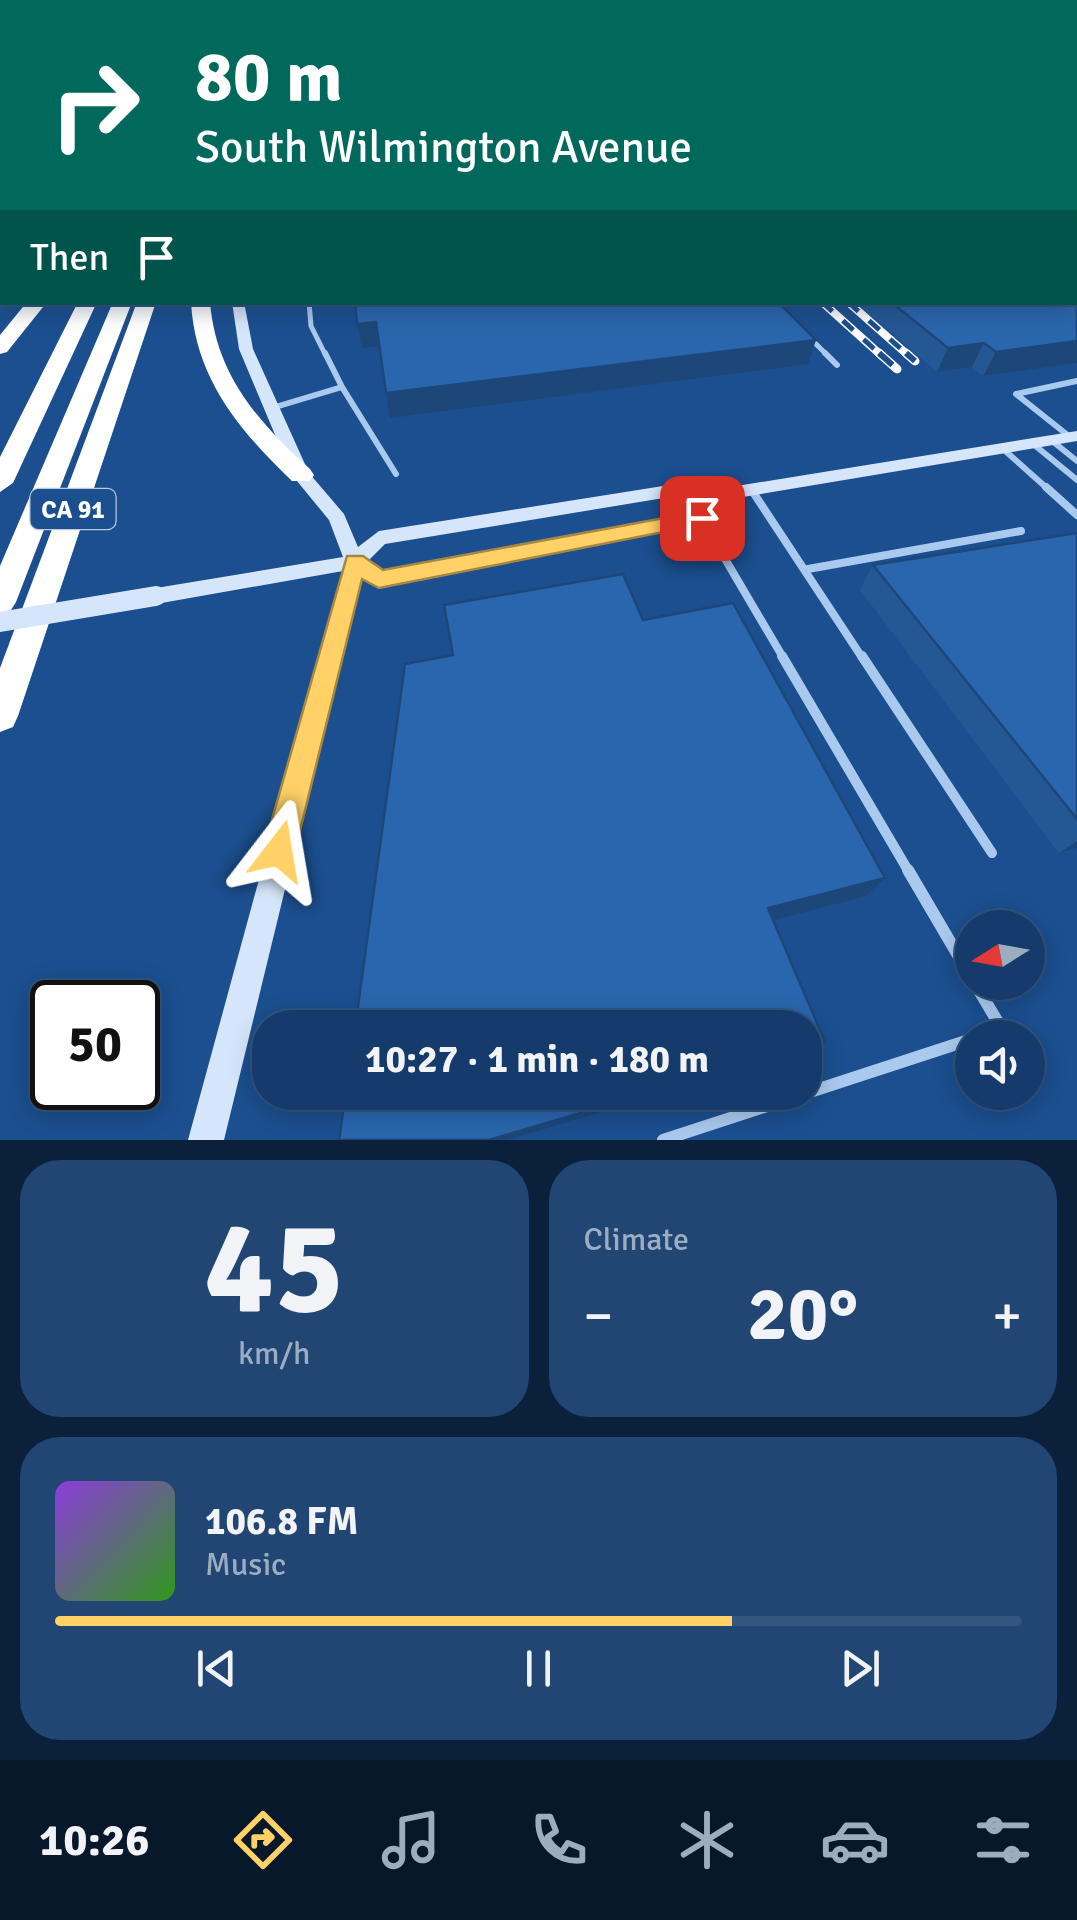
<!DOCTYPE html>
<meta charset="utf-8">
<style>
:root{--surface:#143b6b;--page:#214673;--text:#f1f3f6;--muted:#9dadc1;--line:#33557e;--accent:#ffd166}
body{margin:0;font-family:Signika,sans-serif;background:var(--page);color:var(--text);height:100vh;display:flex;flex-direction:column;font-size:38px;white-space:nowrap}
*{box-sizing:border-box;margin:0}
p{font-size:32px;color:var(--muted)}
.icon{flex:none;width:55px;height:55px;fill:none;stroke:currentColor;stroke-width:2;stroke-linecap:round;stroke-linejoin:round}
.map{position:relative;height:1140px;overflow:hidden}
.details{display:flex;flex-direction:column;gap:20px;padding:20px;background:#0b203b;flex:1}
.details>*{flex:none}
.top-card{position:absolute;left:0px;top:0px;width:1078px;height:305px;box-shadow:0 5px 25px #0003,0 0 0 2px var(--line);background:#00695c;color:#fff;overflow:hidden}
.needle{width:65px;rotate:259deg}
.tools{position:absolute;left:955px;top:910px;display:grid;gap:20px}
.tools a{display:grid;place-items:center;width:90px;height:90px;border-radius:50%;background:var(--surface);box-shadow:0 5px 25px #0003,0 0 0 2px var(--line);font-size:50px}
.speed{position:absolute;left:30px;top:980px;display:flex;gap:20px;font-size:50px;font-weight:700;text-align:center}
.speed>*{display:grid;place-content:center;width:130px;height:130px;border-radius:50%;background:var(--surface);box-shadow:0 5px 25px #0003,0 0 0 2px var(--line);line-height:1}
.speed .limit{border:5px solid #111;border-radius:15px;background:#fff;color:#111}
.pin{position:absolute;display:grid;place-items:center;width:85px;height:85px;color:#fff;margin:-42px;border-radius:20px;box-shadow:0 5px 15px #0006}
.me{position:absolute;width:110px;margin:-55px;rotate:14deg;stroke-linejoin:round;filter:drop-shadow(0 0 8px #0008)}
.turn{display:flex;align-items:center;gap:35px;height:210px;padding:0 30px;font-size:45px}
.turn .icon{width:130px;height:130px;stroke-width:2.5}
.turn b{display:block;font-size:70px;line-height:85px}
.then{display:flex;align-items:center;height:95px;padding:0 30px;background:#0003;gap:20px;font-size:38px}
.big{font-size:75px;font-weight:700;line-height:1.1}
.details .card{flex:1;display:flex;flex-direction:column;justify-content:center;gap:15px;min-width:0;padding:0 35px;border-radius:40px;background:var(--page)}
.details .dial{align-items:center;gap:0}
.dial b{font-size:130px;line-height:1}
.song{display:flex;align-items:center;gap:30px}
.cover{width:120px;height:120px;border-radius:15px;background:linear-gradient(135deg,hsl(270 70% 55%),hsl(110 70% 35%))}
.played{height:10px;border-radius:5px;background:linear-gradient(90deg,var(--accent) 70%,var(--line) 70%)}
.keys{display:flex;justify-content:space-around;direction:ltr}
.heat{display:flex;justify-content:space-between;align-items:center;font-size:55px;direction:ltr}
.details .tiles{flex:1;display:grid;gap:20px;grid-template-columns:1fr 1fr}
.card:last-child{grid-column:span 2}
.trip{position:absolute;left:252px;top:1010px;width:570px;height:100px;border-radius:40px;background:var(--surface);box-shadow:0 5px 25px #0003,0 0 0 2px var(--line);font-weight:700;line-height:100px;text-align:center}
.menu{display:flex;height:160px;justify-content:space-around;align-items:center;background:#08182b;color:var(--muted)}
.menu .icon{width:70px;height:70px}
.menu .active{color:var(--accent)}
.menu b{font-size:45px;color:var(--text)}
.map>svg:first-child{display:block}
.lines{fill:none;stroke-linecap:round;stroke-linejoin:round}
.lane-far4{stroke:#a9c9ee;stroke-width:5}
.lane-far3{stroke:#a9c9ee;stroke-width:6}
.lane-far2{stroke:#a9c9ee;stroke-width:8}
.lane-far1{stroke:#a9c9ee;stroke-width:10}
.lane{stroke:#a9c9ee;stroke-width:12}
.secondary{fill:#d6e6fa;fill-rule:evenodd}
.highway{fill:#fff;fill-rule:evenodd}
.rail-far1-casing{stroke:#fff;stroke-width:8}
.rail-casing{stroke:#fff;stroke-width:9}
.rail-far1{stroke:#1b4f8f;stroke-width:5;stroke-dasharray:14;stroke-linecap:butt}
.rail{stroke:#1b4f8f;stroke-width:6;stroke-dasharray:18;stroke-linecap:butt}
.secondary-bridge{stroke:#d6e6fa;stroke-width:20}
.wall{fill:#245895}
.shaded-wall{fill:#1d4779}
.building{fill:#2a66ad;stroke:#1d4779;stroke-width:2.5}
.route{fill:#ffd166;stroke:#a68842;stroke-width:2.5}
.labels{text-anchor:middle;stroke-width:10;stroke-linejoin:round;paint-order:stroke}
.shield{fill:#1b4f8f;stroke:#bbcadd;stroke-width:2.5}
.shield-label{font-size:25px;font-weight:bold;fill:#fff}
</style>
<div class="map">
<svg width="1077" height="1140" viewBox="0 0 1077 1140">
<rect width="100%" height="100%" fill="#1b4f8f"/>
<g class="lines">
<path class="lane-far4" d="M 309,302 L 311,326 L 326,356
M 810,338 L 828,356"/>
<path class="lane-far3" d="M 825,353 L 837,365
M 342,387 L 396,474
M 272,408 L 342,387 L 325,353
M 1070,437 L 1016,394 L 1077,381
M 1051,440 L 1077,461
M 1032,443 L 1077,480
M 1002,448 L 1049,490"/>
<path class="lane-far2" d="M 1046,487 L 1077,515
M 751,489 L 863,659
M 701,518 L 784,659
M 808,569 L 1021,531"/>
<path class="lane-far1" d="M 782,656 L 909,872
M 862,656 L 992,853"/>
<path class="lane" d="M 908,870 L 972,979
M 974,982 L 1002,1029 L 976,1038
M 663,1140 L 972,1039"/>
<path class="secondary" d="M 1075,243 L 1077,243 L 1077,251 L 1075,251 Z
M 232,302 L 244,302 L 253,349 L 309,473 L 344,514 L 358,547 L 379,531 L 682,483 L 712,490 L 1077,431 L 1077,441 L 719,501 L 708,522 L 701,524 L 379,586 L 361,577 L 224,1140 L 188,1140 L 343,571 L 156,604 L 149,602 L 146,596 L 149,590 L 156,588 L 343,557 L 329,520 L 292,475 L 239,349 ZM 682,495 L 701,499 L 694,513 L 382,571 L 368,561 L 385,544 Z"/>
<path class="highway" d="M 27,302 L 47,302 L 7,352 L 0,354 L 0,335 Z
M 78,302 L 97,302 L 13,483 L 0,492 L 0,457 Z
M 113,302 L 132,302 L 16,602 L 11,610 L 0,614 L 0,566 Z
M 137,302 L 156,302 L 18,716 L 13,727 L 0,732 L 0,668 Z
M 191,302 L 210,302 C 216,375 258,422 310,469 L 314,475 L 310,481 L 292,481 C 239,430 195,378 191,302 Z"/>
<g class="rail-far1-casing">
<path id="rail-far1" d="M 822,302 L 882,356
M 848,302 L 909,356"/>
</g>
<g class="rail-casing">
<path id="rail" d="M 879,353 L 897,369
M 906,353 L 915,361"/>
</g>
<use href="#rail-far1" class="rail-far1"/>
<use href="#rail" class="rail"/>
<path class="secondary-bridge" d="M 0,622 L 156,596"/>
</g>
<path class="wall" d="M 1075,164 L 1077,164 L 1077,217 L 1075,216 Z
M 1077,253 L 1077,363 L 983,376 L 972,367 L 937,372 L 855,302 L 1075,302 Z
M 1077,533 L 1077,848 L 1059,853 L 860,590 L 873,565 Z"/>
<path class="shaded-wall" d="M 376,322 L 380,346 L 362,348 L 357,324 Z
M 816,340 L 808,364 L 390,418 L 386,393 Z
M 1077,341 L 1077,363 L 983,376 L 996,352 Z
M 984,343 L 972,367 L 937,372 L 948,348 Z
M 1077,841 L 1077,848 L 1059,853 Z
M 885,878 L 866,896 L 755,925 L 768,908 Z
M 825,1042 L 805,1052 L 805,1048 Z
M 652,1092 L 669,1092 L 507,1140 L 489,1140 Z"/>
<path class="building" d="M 1075,164 L 1077,164 L 1077,192 L 1075,191 Z
M 1075,252 L 1077,253 L 1077,341 L 996,352 L 984,343 L 948,348 L 891,302 L 1075,302 Z
M 355,302 L 778,302 L 816,340 L 386,393 L 376,322 L 357,324 Z
M 1077,533 L 1077,819 L 873,565 Z
M 623,574 L 643,620 L 733,603 L 885,878 L 768,908 L 825,1042 L 805,1048 L 805,1028 L 355,1028 L 405,664 L 453,655 L 444,605 Z
M 346,1092 L 652,1092 L 489,1140 L 339,1140 Z"/>
<linearGradient id="sky" x2="0" y2="1"><stop stop-color="#0f2b4f"/><stop offset="0.51" stop-color="#39639b"/><stop offset="1" stop-color="#39639b" stop-opacity="0"/></linearGradient>
<rect width="1077" height="324" fill="url(#sky)"/>
<path class="route" d="M 702,511 L 709,513 L 709,523 L 379,588 L 362,579 L 295,851 L 290,862 L 279,867 L 268,862 L 263,851 L 347,556 L 363,556 L 383,570 Z"/>
<g class="labels">
<rect class="shield" x="30.5" y="489" width="85" height="40" rx="8"/>
<g class="shield-label">
<text x="73" y="518">CA 91</text>
</g>
</g>
</svg>
<div class="tools">
<a><svg class="needle" viewBox="-14 -14 28 28"><path d="M0-13l5 13h-10z" fill="#e53935"/><path d="M0 13l5-13h-10z" fill="#9dadc1"/></svg></a>
<a><svg class="icon" aria-label="sound" viewBox="0 0 24 24"><path d="M4 9h4l5-4v14l-5-4H4zM17 9q2 3 0 6"/></svg></a>
</div>
<div class="speed"><div class="limit">50</div></div>
<div class="pin" style="left:702px;top:518px;background:#d93025"><svg class="icon" aria-label="arrive" viewBox="0 0 24 24"><path d="M6 21V4h12l-3 4 3 4H6"/></svg></div>
<svg class="me" style="left:279px;top:851px" viewBox="-20 -20 40 40"><path d="M0-17L14 15 0 8-14 15z" fill="#ffd166" stroke="#fff" stroke-width="4"/></svg>
<div class="trip">10:27 · 1 min · 180 m</div>
<div class="top-card">
<div class="turn"><svg class="icon" aria-label="right" viewBox="0 0 24 24"><path d="M7 20v-9h11M14 6l5 5-5 5"/></svg><div><b>80 m</b>South Wilmington Avenue</div></div>
<div class="then">Then<svg class="icon" aria-label="arrive" viewBox="0 0 24 24"><path d="M6 21V4h12l-3 4 3 4H6"/></svg></div>
</div>
</div>
<section class="details">
<div class="tiles">
<div class="card dial"><b>45</b><p>km/h</p></div>
<div class="card"><p>Climate</p>
<div class="heat"><a>−</a><b class="big">20°</b><a>+</a></div>
</div>
<div class="card">
<div class="song"><i class="cover"></i><div><b>106.8 FM</b><p>Music</p></div></div>
<div class="played"></div>
<div class="keys"><svg class="icon" aria-label="previous" viewBox="0 0 24 24"><path d="M18 5L8 12l10 7zM5 5v14"/></svg><svg class="icon" aria-label="pause" viewBox="0 0 24 24"><path d="M8 5v14M16 5v14"/></svg><svg class="icon" aria-label="next" viewBox="0 0 24 24"><path d="M6 5l10 7-10 7zM19 5v14"/></svg></div>
</div>
</div>
</section>
<nav class="menu">
<b>10:26</b>
<svg class="icon active" aria-label="directions" viewBox="0 0 24 24"><path d="M12 3l9 9-9 9-9-9zM9 14v-3h6M13 9l2 2-2 2"/></svg>
<svg class="icon" aria-label="music" viewBox="0 0 24 24"><path d="M9 18V5l10-2v13"/><circle cx="6" cy="18" r="3"/><circle cx="16" cy="16" r="3"/></svg>
<svg class="icon" aria-label="phone" viewBox="0 0 24 24"><path d="M5 4h4l2 5-3 2q2 4 5 5l2-3 5 2v4C11 20 4 13 5 4z"/></svg>
<svg class="icon" aria-label="climate" viewBox="0 0 24 24"><path d="M12 3v18M4 7l16 10M4 17L20 7"/></svg>
<svg class="icon" aria-label="car" viewBox="0 0 24 24"><path d="M5 17H2v-5l4-1 3-4h7l3 4 3 1v5h-3M9 17h6M6 11h13"/><circle cx="7" cy="17" r="2"/><circle cx="17" cy="17" r="2"/></svg>
<svg class="icon" aria-label="filters" viewBox="0 0 24 24"><path d="M4 7h16M4 17h16"/><circle cx="9" cy="7" r="2"/><circle cx="15" cy="17" r="2"/></svg>
</nav>
